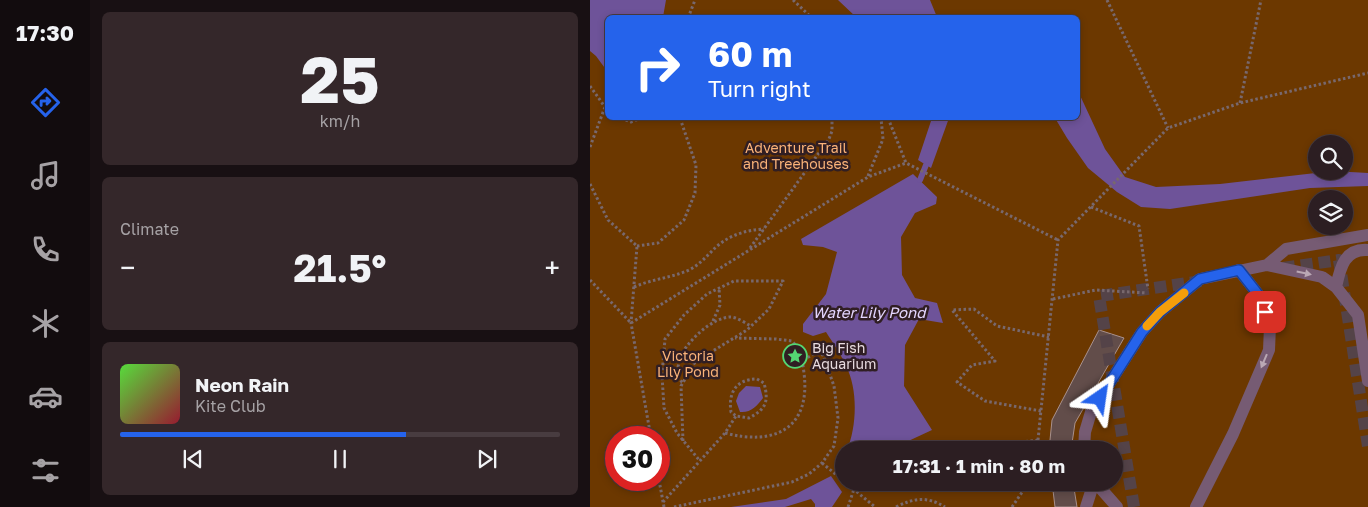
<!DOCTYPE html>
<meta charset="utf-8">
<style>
:root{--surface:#2c1e22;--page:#34272a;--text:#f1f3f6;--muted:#a6a2a5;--line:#483c40;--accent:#2563eb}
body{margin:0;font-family:"Golos Text",sans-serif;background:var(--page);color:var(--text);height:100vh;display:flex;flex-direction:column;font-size:19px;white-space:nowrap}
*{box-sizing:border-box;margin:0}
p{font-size:16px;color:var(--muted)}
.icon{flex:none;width:28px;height:28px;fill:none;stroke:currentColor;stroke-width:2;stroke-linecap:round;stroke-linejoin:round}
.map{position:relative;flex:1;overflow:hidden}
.sheet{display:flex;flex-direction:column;gap:12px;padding:12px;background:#181013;width:500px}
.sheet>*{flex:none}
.top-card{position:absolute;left:15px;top:15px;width:475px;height:105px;border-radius:8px;box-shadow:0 2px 8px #0003,0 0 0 1px var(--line);background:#2563eb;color:#fff;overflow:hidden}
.buttons{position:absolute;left:718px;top:135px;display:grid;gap:10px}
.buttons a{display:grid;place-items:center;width:45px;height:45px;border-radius:50%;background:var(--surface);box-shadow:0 2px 8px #0003,0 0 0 1px var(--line);font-size:25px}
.speed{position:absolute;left:15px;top:426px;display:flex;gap:10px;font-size:25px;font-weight:700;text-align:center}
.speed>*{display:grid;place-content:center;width:65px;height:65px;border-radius:50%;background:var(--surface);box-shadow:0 2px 8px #0003,0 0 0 1px var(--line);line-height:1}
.speed .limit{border:8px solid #d22;background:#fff;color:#111}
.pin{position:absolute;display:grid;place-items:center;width:42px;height:42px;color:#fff;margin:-21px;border-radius:10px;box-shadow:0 2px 8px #0006}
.me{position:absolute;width:55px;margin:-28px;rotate:32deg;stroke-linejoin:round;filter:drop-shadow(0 0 4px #0008)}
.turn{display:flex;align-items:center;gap:18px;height:105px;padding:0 20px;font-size:22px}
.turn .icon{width:65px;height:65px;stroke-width:2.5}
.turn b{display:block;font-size:35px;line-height:42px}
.big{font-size:38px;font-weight:700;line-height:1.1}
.sheet .widget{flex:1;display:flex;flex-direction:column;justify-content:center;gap:8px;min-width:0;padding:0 18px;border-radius:8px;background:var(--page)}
.sheet .dial{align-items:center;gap:0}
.dial b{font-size:65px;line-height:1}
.song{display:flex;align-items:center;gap:15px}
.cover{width:60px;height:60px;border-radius:8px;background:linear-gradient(135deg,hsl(110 70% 55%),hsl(350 70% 35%))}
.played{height:5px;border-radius:2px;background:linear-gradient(90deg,var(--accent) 65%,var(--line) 65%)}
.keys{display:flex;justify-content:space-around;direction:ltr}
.heat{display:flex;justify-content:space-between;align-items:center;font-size:28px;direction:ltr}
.trip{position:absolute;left:245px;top:441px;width:288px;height:50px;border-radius:25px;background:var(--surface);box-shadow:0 2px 8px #0003,0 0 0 1px var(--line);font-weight:700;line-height:50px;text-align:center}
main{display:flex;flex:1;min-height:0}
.tabs{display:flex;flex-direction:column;width:90px;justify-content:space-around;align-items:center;background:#120c0e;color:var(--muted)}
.tabs .icon{width:35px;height:35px}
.tabs .on{color:var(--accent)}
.tabs b{font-size:22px;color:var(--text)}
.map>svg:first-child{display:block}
.green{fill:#6c3800;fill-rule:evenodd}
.water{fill:#6e5399}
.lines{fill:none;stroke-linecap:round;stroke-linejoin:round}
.stream{stroke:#6e5399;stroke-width:6}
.building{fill:#624d4a;stroke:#a9918d}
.minor-tunnel{stroke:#544348;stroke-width:12;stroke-dasharray:12 6;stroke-linecap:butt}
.path{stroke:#78686d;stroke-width:3;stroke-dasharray:2.5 2.5;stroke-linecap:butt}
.minor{stroke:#765b73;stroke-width:12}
.oneway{fill:#baa8b4}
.route-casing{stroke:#184099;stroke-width:12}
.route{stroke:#2563eb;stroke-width:9}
.slow{stroke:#f59e0b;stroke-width:9}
.labels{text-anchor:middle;stroke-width:5;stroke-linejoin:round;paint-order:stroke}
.park-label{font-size:14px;fill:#fbb379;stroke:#301e23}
.poi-label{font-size:14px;fill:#e8dbdf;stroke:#301e23;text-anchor:start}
.water-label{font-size:15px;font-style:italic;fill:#e4d6ff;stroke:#301e23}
</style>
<main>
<nav class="tabs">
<b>17:30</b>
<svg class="icon on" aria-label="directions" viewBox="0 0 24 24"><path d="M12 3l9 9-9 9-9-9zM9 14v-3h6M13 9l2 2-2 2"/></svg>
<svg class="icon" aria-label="music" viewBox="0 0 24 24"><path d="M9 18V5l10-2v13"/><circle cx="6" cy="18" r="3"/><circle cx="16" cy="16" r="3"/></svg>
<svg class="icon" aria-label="phone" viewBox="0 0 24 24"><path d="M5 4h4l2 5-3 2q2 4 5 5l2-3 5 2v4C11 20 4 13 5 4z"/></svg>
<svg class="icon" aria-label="climate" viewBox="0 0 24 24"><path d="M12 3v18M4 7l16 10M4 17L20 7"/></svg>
<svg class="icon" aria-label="car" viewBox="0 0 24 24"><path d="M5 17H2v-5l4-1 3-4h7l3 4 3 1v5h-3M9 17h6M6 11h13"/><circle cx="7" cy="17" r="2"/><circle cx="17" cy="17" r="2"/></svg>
<svg class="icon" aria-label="filters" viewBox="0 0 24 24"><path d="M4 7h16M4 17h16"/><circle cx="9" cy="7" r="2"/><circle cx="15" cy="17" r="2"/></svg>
</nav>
<section class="sheet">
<div class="widget dial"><b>25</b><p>km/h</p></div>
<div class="widget"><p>Climate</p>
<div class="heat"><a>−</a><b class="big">21.5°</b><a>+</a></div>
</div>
<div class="widget">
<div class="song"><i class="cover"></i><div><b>Neon Rain</b><p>Kite Club</p></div></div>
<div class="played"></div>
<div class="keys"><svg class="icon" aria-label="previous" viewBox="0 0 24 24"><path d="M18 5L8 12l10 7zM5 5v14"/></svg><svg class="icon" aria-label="pause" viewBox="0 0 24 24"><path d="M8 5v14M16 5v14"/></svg><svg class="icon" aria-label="next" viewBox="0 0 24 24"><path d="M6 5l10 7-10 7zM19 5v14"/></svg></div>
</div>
</section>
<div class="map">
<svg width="778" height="507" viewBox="0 0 778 507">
<rect width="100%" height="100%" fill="#3a282d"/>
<path class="green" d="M 0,0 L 778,0 L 778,507 L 0,507 ZM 18,18 L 488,18 L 488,118 L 18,118 ZM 726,144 L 754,144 L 754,171 L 726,171 ZM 726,199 L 754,199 L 754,226 L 726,226 ZM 26,438 L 69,438 L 69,480 L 26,480 ZM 254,450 L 524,450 L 524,482 L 254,482 Z"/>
<path class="water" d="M 0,0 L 76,0 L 73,17 L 18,18 L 17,71 L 6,56 L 0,51 Z
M 248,0 L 340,0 L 347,17 L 266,17 Z
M 488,91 L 515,149 L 535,177 L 566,187 L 630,184 L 743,171 L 778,173 L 778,186 L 720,188 L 580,209 L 551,207 L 527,192 L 498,168 L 477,138 L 465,118 L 488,118 Z
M 342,118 L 359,118 L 341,168 L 328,160 Z
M 323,174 L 347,197 L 346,204 L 325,213 L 311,237 L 312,275 L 325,298 L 347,303 L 353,323 L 329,319 L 315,345 L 314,386 L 342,430 L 299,450 L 257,450 C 267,426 268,389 256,366 C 251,354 243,343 236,332 L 223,336 L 213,332 L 213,324 L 236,294 L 247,252 L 233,247 L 213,245 L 211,239 Z
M 156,386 L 170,387 L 173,398 C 167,406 161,413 150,412 L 146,401 L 149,393 Z
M 241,476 L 252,492 L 242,507 L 225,507 L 225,504 L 221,499 L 195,507 L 141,507 L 196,499 Z"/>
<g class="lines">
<path class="stream" d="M 330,180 L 336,165"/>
</g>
<path class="building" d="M 509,330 L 534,338 L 485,423 L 481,450 L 459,450 L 462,420 Z
M 462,482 L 483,482 L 487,507 L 465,507 Z"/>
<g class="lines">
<path class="minor-tunnel" d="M 693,268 L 749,260 L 778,446
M 544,507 L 509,296 L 611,281"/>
<path class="path" d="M 203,0 L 222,18
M 517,0 L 578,128
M 98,18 L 105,0
M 0,86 L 15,107
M 650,103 L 671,0
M 31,118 L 41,122 L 51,118
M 298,118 L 316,163 L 468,240
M 0,147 L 15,107 L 18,106
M 278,176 L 293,139 L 291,118
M 0,184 L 18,220 L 47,246 L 41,323 L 61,438
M 501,207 L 549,226 L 558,289
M 47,246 L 68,243 L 94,220 L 105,193 L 106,165 L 90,118
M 160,248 L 239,139 L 242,131 L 242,118
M 0,280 L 41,323
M 44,287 C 62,279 81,278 99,270 C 109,265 117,256 125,248 C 139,235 156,230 174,229
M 463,299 L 506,290 L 557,293
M 123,321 L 130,305 L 129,288
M 41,323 L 278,177 L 316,163
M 72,375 L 87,377 L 93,383
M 87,377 C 88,371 88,363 90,357 C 98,341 121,318 140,317 C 147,317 155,323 161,326
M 167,379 L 174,383 C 179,402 176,409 159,418 L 146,416 L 141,412 C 138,393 146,379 167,379 Z
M 451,411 L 395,401 L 367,382 L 382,365 L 405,361 L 362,310 L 384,309 L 407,326 L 459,337
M 135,433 C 184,446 221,429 214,373 C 212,359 212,352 202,341 L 186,339 L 145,338
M 93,441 L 91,386 L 105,362 L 157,330 L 179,309 L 193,281 L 144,281 L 117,294 L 94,315 L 75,339 L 72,375 L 74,408 L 87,433 L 110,461
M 356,450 L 449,440
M 447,450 L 468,240 L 578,128 L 650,103 L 778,73
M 232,463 L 254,481
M 69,480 L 74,507
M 255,482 L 285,507
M 73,502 L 135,433 L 146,416
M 84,507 L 202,482 L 219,474 L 232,463 L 244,446 L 248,418 L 244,386 L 233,355 L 225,353 L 212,361
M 258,507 L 264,489 L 273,482
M 306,507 C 324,498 337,496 355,507
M 422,507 L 439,482"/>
<path class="minor" d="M 677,265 L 696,249 L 778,235
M 746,287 C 750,269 754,248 778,250
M 494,450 L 495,432 L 501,412 L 552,332 L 570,312 L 610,279 L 677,265 L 732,277 L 746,287 L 768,315 L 778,381
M 505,482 L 527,507
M 496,507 L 504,482
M 606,507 L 643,434 L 679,350 L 680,326 L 671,298 L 649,270"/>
</g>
<defs><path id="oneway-solid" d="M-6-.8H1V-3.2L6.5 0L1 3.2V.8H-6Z" transform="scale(1.25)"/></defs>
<g class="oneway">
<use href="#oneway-solid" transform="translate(714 273) rotate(12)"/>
<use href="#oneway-solid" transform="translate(674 361) rotate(113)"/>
</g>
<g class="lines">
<g class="route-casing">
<path id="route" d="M 510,398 L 552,332 L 570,312 L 610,279 L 649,270 L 671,298 L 675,312"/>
</g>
<use href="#route" class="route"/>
<path class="slow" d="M 557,326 L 570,312 L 594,293"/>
</g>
<defs>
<g id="sight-ring" transform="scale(1.25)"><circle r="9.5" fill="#301e23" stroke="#54d672" stroke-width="1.5"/><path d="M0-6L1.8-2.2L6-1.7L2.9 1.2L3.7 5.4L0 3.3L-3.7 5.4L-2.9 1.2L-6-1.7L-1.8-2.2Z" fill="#54d672"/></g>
</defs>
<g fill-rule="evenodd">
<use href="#sight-ring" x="205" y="356"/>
</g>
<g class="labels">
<g class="park-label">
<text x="206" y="153">Adventure Trail<tspan x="206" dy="16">and Treehouses</tspan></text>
<text x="98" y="361">Victoria<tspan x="98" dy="16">Lily Pond</tspan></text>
</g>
<g class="poi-label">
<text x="222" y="353">Big Fish<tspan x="222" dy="16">Aquarium</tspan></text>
</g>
<g class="water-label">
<text x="279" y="318">Water Lily Pond</text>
</g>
</g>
</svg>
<div class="buttons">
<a><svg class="icon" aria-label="search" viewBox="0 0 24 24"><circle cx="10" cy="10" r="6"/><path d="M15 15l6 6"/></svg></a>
<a><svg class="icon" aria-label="layers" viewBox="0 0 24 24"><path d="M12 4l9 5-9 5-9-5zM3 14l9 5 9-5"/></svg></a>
</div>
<div class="speed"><div class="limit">30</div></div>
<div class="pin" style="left:675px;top:312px;background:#d93025"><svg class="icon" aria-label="arrive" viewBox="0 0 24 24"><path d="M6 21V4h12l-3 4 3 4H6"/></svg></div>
<svg class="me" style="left:510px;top:398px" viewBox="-20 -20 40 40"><path d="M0-17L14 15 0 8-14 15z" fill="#2563eb" stroke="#fff" stroke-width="4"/></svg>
<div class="trip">17:31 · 1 min · 80 m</div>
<div class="top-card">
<div class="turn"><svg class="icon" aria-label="right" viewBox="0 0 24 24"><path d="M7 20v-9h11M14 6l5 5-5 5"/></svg><div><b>60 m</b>Turn right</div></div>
</div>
</div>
</main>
